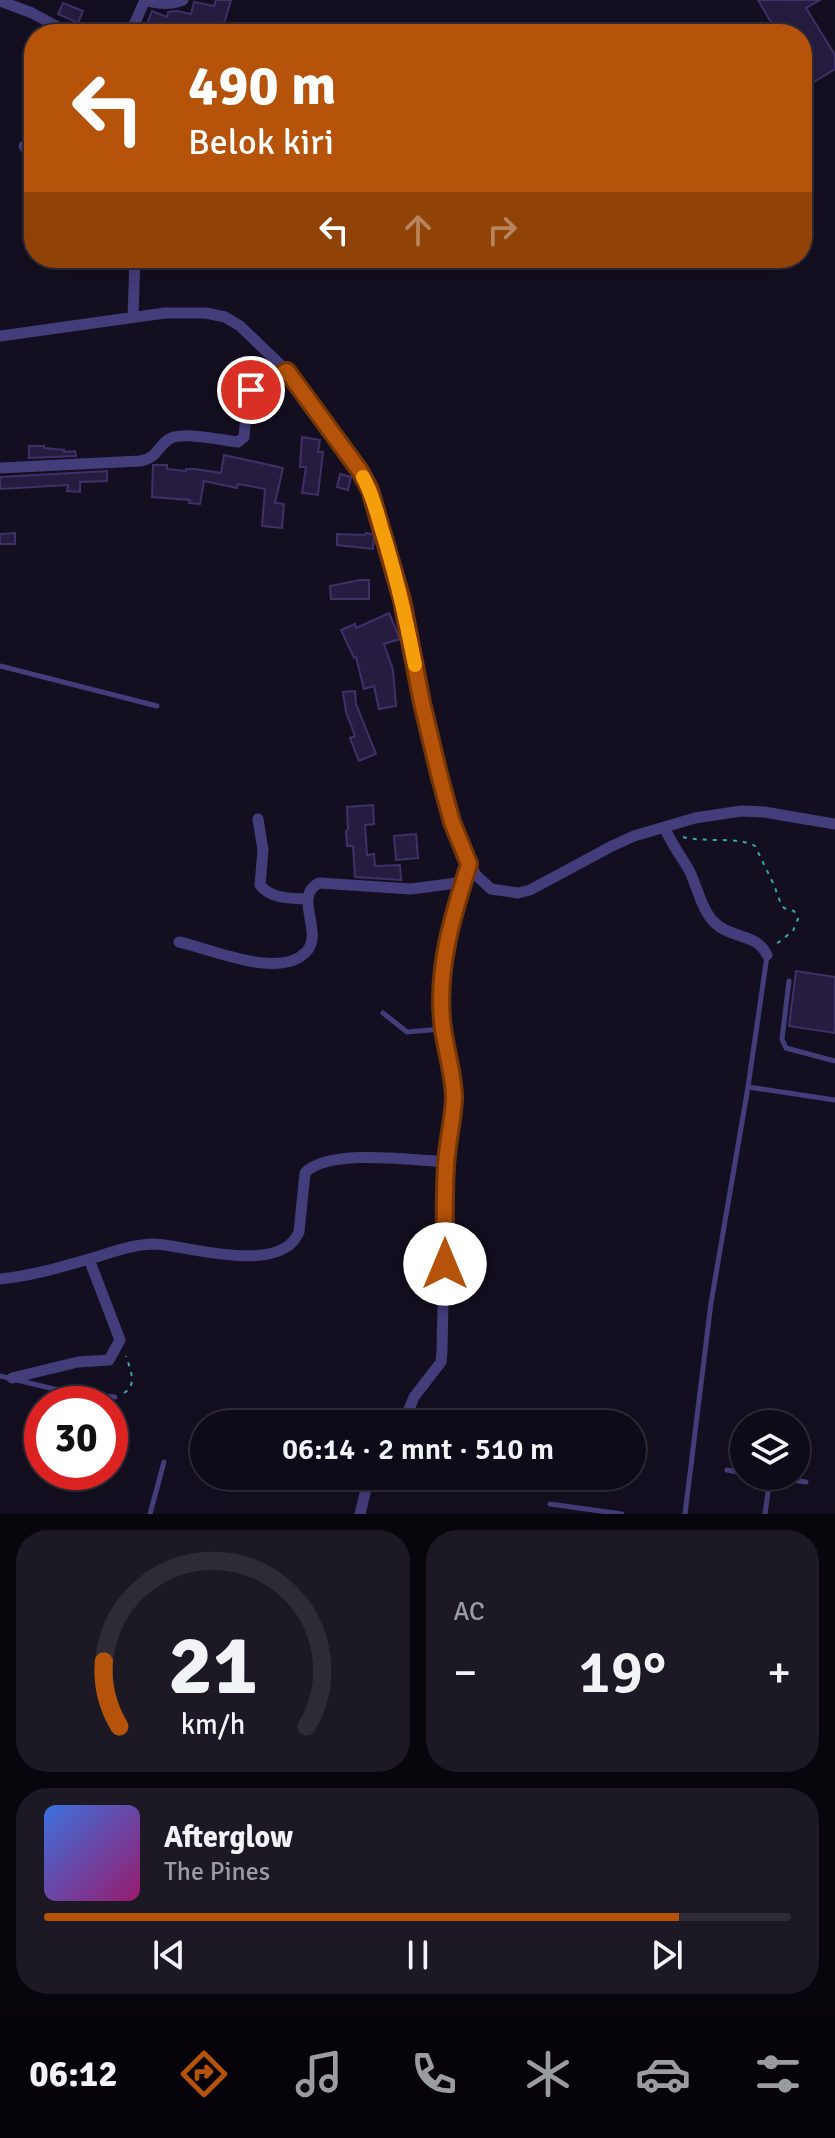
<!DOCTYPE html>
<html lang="id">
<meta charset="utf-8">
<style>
:root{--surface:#0e0b18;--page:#1c1925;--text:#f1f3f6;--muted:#9b9ba2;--line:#2e2b37;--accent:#b45309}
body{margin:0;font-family:Signika,sans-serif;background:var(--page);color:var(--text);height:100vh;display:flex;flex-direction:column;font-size:30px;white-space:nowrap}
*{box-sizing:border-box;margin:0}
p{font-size:26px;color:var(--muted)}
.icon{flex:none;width:44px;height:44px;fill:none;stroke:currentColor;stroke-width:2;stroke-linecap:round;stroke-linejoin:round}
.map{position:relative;height:1514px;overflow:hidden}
.sheet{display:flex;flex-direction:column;gap:16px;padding:16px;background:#08060d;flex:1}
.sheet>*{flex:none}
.hud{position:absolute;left:24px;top:24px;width:788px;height:244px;border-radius:32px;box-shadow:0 8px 32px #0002,0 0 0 2px var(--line);background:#b45309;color:#fff;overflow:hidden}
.buttons{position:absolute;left:730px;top:1410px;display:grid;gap:16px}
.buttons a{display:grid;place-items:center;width:80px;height:80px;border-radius:50%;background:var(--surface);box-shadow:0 8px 32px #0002,0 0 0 2px var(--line);font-size:40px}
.speed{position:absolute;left:24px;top:1386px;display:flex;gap:16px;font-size:40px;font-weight:700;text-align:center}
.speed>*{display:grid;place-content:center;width:104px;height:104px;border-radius:50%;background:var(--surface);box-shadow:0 8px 32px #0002,0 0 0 2px var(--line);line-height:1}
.speed .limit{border:12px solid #d22;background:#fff;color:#111}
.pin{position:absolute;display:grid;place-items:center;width:68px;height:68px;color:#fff;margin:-34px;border:4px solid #fff;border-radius:50%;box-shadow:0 2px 8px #0007}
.me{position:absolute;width:88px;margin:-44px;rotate:0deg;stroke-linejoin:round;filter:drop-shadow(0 0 6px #0008)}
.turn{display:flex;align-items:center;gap:28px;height:168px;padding:0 32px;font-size:36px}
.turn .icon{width:104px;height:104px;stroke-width:2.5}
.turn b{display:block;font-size:56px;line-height:68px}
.lanes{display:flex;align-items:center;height:76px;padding:0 32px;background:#0003;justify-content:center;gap:40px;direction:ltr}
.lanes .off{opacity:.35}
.big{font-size:60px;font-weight:600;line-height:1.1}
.sheet .tile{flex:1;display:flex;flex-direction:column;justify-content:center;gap:12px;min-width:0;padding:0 28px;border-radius:32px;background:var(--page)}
.sheet .dial{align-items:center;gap:0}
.dial svg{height:208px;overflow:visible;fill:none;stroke:var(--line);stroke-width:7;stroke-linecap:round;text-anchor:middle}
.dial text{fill:var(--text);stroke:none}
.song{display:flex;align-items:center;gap:24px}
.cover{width:96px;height:96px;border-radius:12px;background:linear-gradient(135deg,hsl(220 70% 55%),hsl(320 70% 35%))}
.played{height:8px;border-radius:4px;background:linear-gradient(90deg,var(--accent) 85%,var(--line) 85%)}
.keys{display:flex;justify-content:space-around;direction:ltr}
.heat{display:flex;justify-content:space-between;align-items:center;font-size:44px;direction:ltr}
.sheet .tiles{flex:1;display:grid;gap:16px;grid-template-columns:1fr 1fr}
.tile:last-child{grid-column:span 2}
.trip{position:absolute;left:190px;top:1410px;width:456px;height:80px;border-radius:40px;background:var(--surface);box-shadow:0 8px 32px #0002,0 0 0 2px var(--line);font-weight:600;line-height:80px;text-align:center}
.tab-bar{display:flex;height:128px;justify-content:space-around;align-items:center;background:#06040a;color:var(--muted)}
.tab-bar .icon{width:56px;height:56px}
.tab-bar .selected{color:var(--accent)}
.tab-bar b{font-size:36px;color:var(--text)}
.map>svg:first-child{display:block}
.building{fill:#261c3f;stroke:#403069;stroke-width:2}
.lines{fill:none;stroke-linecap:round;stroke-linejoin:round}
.path{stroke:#38a7a9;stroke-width:2;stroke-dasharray:4 6;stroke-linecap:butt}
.service{stroke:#443d7b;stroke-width:5}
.minor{stroke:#443d7b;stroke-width:11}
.route-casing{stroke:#753606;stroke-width:20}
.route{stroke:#b45309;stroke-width:14}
.slow{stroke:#f59e0b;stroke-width:14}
</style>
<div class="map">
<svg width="835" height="1514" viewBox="0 0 835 1514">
<rect width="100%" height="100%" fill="#130f20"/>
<path class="building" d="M 216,0 L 231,0 L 221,34 L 152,34 L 144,31 L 152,11 L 167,17 L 168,12 L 177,11 L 191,14 L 194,2 L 214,6 Z
M 758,0 L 820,0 L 806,8 L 835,55 L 835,69 L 802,89 L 802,34 L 778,34 Z
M 63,3 L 83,11 L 78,23 L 58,14 Z
M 302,437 L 320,440 L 318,452 L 323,452 L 318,495 L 302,493 L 306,467 L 300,467 Z
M 29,446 L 44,446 L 44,448 L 64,450 L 64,452 L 75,451 L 76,456 L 29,458 Z
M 224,455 L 283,468 L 275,503 L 284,504 L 282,528 L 262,526 L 265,489 L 238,484 L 237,488 L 204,481 L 200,504 L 189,503 L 190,500 L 152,497 L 153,465 L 167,465 L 167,469 L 186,471 L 186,469 L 195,469 L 221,473 Z
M 107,471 L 107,481 L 80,482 L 80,492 L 67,491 L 68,485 L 0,489 L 0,477 Z
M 340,474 L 351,477 L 348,490 L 337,487 Z
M 15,533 L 15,544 L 0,544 L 0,534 Z
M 366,533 L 374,535 L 373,549 L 337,545 L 337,534 L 365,535 Z
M 360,580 L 369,580 L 369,599 L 331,599 L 330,586 Z
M 389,613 L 400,639 L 384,644 L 393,670 L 396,706 L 379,709 L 374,686 L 364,689 L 356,657 L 354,658 L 341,630 L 355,624 L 356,628 Z
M 355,691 L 356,704 L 376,754 L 359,761 L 350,738 L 355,736 L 346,712 L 343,692 Z
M 373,805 L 374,824 L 365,825 L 367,855 L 374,854 L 375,866 L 400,865 L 401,880 L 355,877 L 353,846 L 347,846 L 346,831 L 348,830 L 347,807 Z
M 416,834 L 418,858 L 396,860 L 394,836 Z
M 796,971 L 835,977 L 835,1033 L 789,1026 Z"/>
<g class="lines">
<path class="path" d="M 683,837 C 705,843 737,836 755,846 L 774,885 L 781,904 L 784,908 L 794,911 L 798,919 L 793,931 L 775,945
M 124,1393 C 138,1385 130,1369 126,1356"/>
<path class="service" d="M 0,666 L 157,706
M 789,981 L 782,1039 L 786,1048 L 835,1061
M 383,1013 L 407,1032 L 442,1029
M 748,1087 L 835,1100
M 0,1376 L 75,1394 L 115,1397
M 727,1470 L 744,1473
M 763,1476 L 770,1477 L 765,1514
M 770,1477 L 806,1482
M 550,1504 L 622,1514
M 150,1514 L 164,1462
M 685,1514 L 711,1303 L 748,1087 L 767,956"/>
<path class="minor" d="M 145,0 C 157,4 171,5 183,0
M 0,1 L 32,13 L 71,34
M 130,34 L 145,0
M 24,146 L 34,158
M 133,317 L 135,258
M 0,336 L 165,313 L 206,313 L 225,317 L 240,326 L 287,371 L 360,471 L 370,490 L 402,600 L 422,703 L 452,822 L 463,850 L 476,875 L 491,889 L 518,893 L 530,890 L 612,846 L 634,836 L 695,818 L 741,811 L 764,812 L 835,824
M 0,468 L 140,461 C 160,457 157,445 171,438 C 186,432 221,440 238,442 L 244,437 L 247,400 L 251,390 L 287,371
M 258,819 L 263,850 L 260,885 C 271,899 290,898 307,899
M 665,828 C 671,844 682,857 690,872 C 697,887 703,913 715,923 C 731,939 757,933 767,955
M 179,942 C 212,949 279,980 306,952 C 325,933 292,896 319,883 L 411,889 L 464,882
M 0,1279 C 33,1276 64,1266 96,1257 C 115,1251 135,1244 155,1244 C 190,1246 281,1276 299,1232 L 305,1173 C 328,1148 413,1160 446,1162
M 12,1378 L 78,1362 L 109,1360 L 120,1340 L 89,1259
M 403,1424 L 414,1397 L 441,1362 L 442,1351 L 446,1162 L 454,1097 L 453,1079 L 443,1029 L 441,990 L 444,953 L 452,917 L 469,864
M 360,1514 L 367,1485 L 376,1476"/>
</g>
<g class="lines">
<g class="route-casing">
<path id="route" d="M 251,390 L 287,371 L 360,471 L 370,490 L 402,600 L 422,703 L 439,774 L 452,822 L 469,864 C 453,915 437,966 442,1020 C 444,1046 454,1072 454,1099 C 453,1121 447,1143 446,1166 C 444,1198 445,1231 445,1264"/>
</g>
<use href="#route" class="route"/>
<path class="slow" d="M 363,477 C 372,494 377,512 382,530 C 396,574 406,619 415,665"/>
</g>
</svg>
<div class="buttons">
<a><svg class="icon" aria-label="layers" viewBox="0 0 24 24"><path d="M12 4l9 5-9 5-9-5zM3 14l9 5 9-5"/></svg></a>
</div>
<div class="speed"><div class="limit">30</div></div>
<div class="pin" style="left:251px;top:390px;background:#d93025"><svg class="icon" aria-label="arrive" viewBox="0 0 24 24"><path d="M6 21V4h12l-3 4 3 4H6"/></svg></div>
<svg class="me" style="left:445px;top:1264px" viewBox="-20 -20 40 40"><circle r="19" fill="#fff"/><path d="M0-13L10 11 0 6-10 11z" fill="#b45309"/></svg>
<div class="trip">06:14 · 2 mnt · 510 m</div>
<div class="hud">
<div class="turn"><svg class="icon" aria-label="left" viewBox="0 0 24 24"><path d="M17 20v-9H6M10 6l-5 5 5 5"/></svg><div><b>490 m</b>Belok kiri</div></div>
<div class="lanes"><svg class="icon" aria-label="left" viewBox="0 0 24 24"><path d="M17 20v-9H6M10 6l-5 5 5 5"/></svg><svg class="icon off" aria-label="ahead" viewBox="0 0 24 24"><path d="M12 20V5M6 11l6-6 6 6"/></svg><svg class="icon off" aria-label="right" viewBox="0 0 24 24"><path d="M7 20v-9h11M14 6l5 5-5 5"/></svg></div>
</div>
</div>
<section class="sheet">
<div class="tiles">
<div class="tile dial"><svg viewBox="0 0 100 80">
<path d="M14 69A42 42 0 1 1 86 69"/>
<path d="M14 69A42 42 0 0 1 8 44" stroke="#b45309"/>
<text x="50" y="56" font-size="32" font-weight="700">21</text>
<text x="50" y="72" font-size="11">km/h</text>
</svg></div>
<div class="tile"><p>AC</p>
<div class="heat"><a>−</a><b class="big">19°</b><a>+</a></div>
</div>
<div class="tile">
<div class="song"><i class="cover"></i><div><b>Afterglow</b><p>The Pines</p></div></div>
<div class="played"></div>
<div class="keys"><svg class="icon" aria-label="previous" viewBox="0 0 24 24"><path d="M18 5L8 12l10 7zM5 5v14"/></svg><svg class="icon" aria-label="pause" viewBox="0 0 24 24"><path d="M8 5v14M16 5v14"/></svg><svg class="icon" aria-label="next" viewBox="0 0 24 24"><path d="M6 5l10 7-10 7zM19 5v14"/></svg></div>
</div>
</div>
</section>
<nav class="tab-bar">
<b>06:12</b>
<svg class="icon selected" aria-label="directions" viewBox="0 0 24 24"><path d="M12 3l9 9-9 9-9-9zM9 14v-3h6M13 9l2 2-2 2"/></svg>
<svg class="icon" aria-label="music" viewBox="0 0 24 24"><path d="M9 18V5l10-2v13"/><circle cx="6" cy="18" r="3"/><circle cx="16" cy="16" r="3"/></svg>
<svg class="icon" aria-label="phone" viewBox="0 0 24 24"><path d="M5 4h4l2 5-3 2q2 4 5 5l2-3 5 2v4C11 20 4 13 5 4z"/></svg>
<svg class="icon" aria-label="climate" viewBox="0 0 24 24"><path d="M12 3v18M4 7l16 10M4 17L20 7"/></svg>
<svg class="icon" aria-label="car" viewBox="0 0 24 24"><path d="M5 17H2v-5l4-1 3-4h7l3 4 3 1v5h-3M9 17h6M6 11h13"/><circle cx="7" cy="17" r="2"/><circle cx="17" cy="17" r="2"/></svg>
<svg class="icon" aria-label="filters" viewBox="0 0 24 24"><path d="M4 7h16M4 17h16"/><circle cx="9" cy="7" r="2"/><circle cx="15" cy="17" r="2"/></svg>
</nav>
